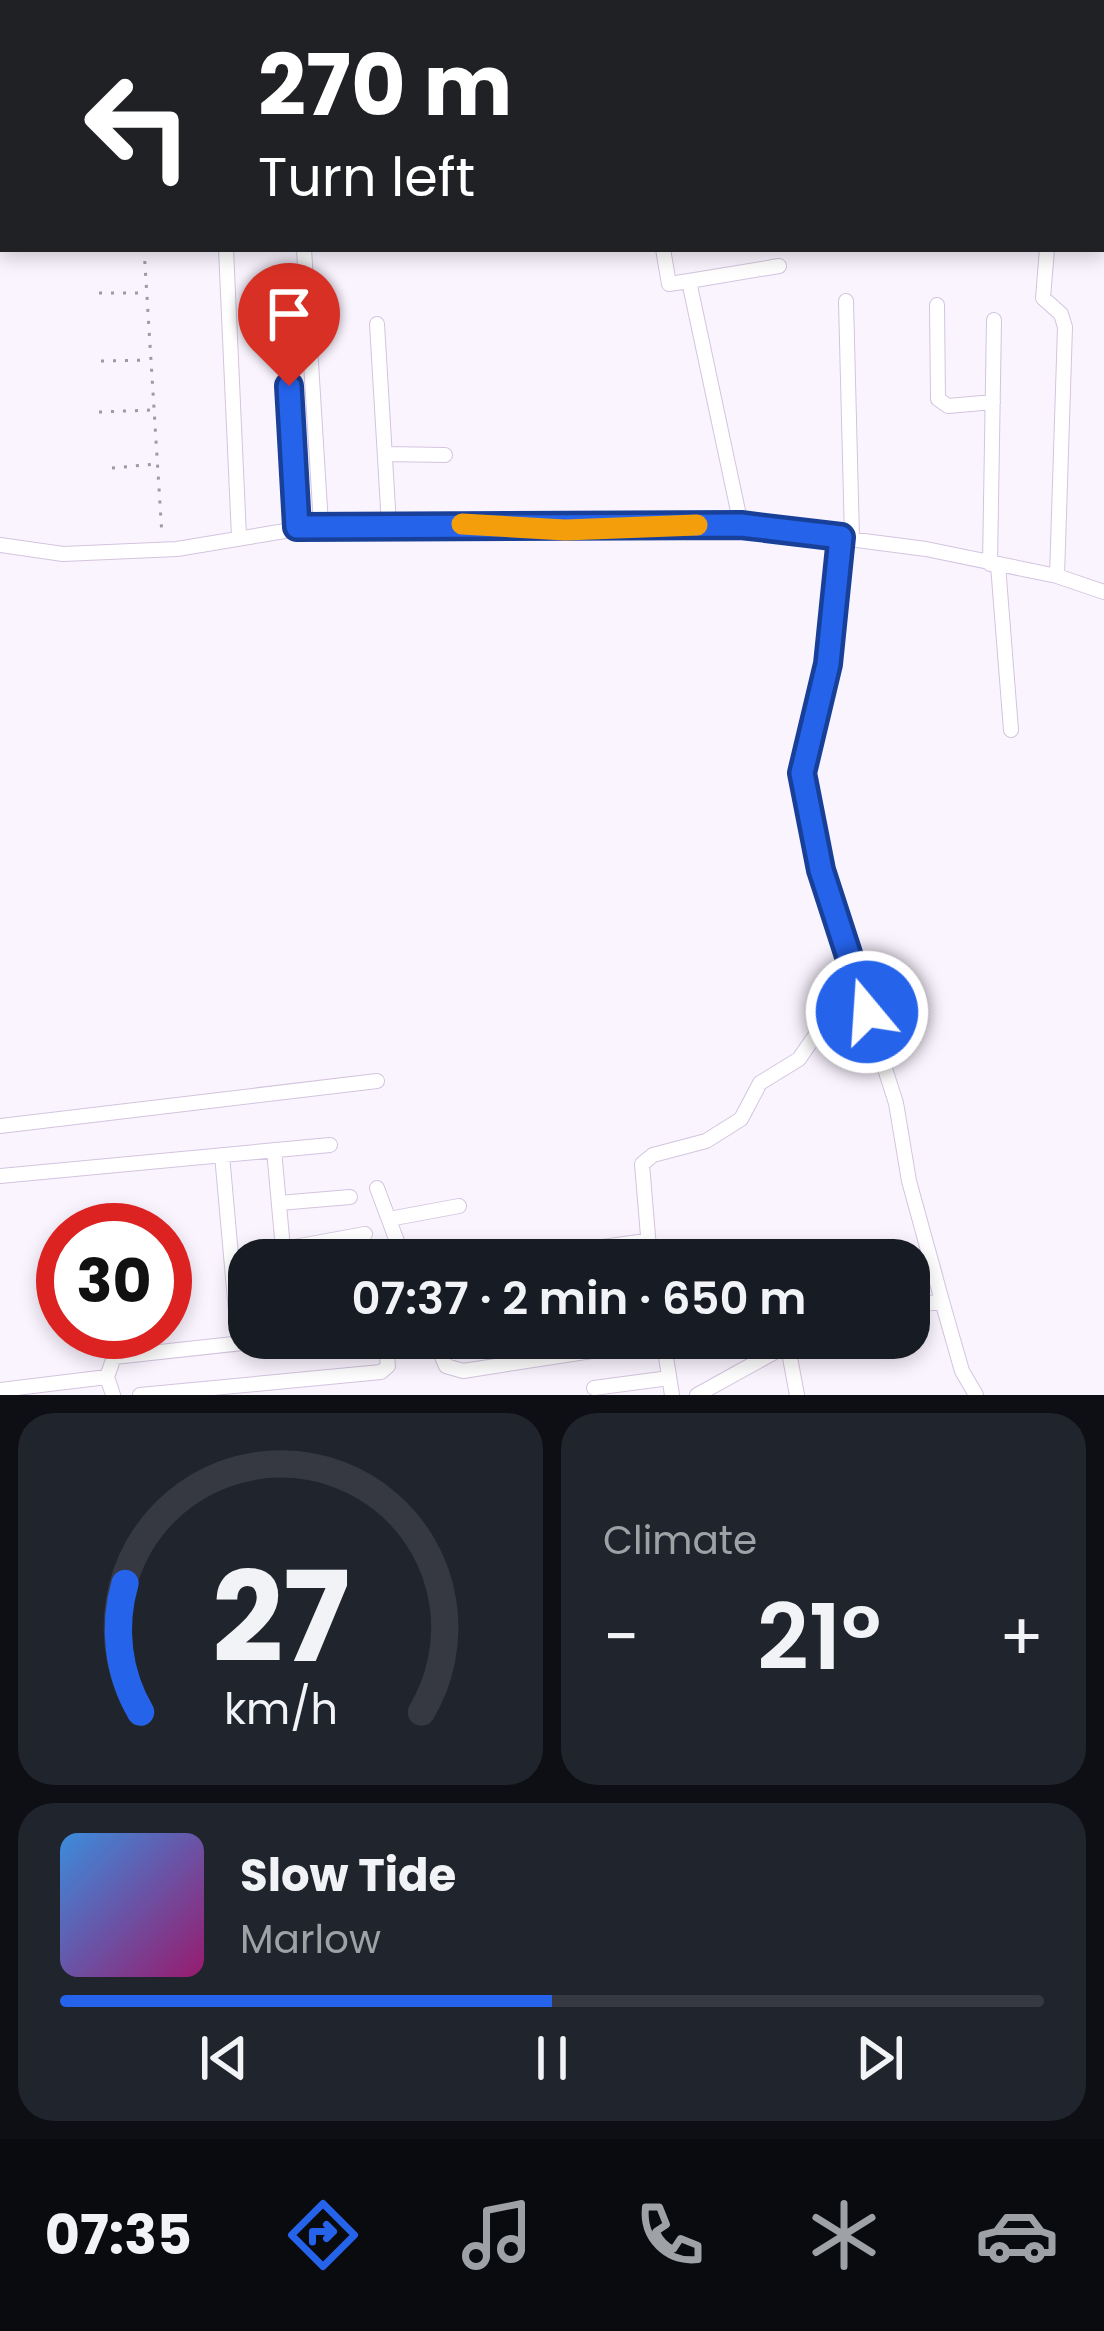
<!DOCTYPE html>
<meta charset="utf-8">
<style>
:root{--surface:#171b24;--page:#20242c;--text:#f1f3f6;--muted:#9ea1a6;--line:#363941;--accent:#2563eb}
body{margin:0;font-family:Poppins,sans-serif;background:var(--page);color:var(--text);height:100vh;display:flex;flex-direction:column;font-size:45px;white-space:nowrap}
*{box-sizing:border-box;margin:0}
p{font-size:39px;color:var(--muted)}
.icon{flex:none;width:66px;height:66px;fill:none;stroke:currentColor;stroke-width:2;stroke-linecap:round;stroke-linejoin:round}
.map{position:relative;height:1395px;overflow:hidden}
.panel{display:flex;flex-direction:column;gap:18px;padding:18px;background:#0d0f14;flex:1}
.panel>*{flex:none}
.hud{position:absolute;left:0px;top:0px;width:1104px;height:252px;box-shadow:0 6px 18px #0003;background:#202124;color:#fff;overflow:hidden}
.speed{position:absolute;left:36px;top:1203px;display:flex;gap:24px;font-size:60px;font-weight:700;text-align:center}
.speed>*{display:grid;place-content:center;width:156px;height:156px;border-radius:50%;background:var(--surface);box-shadow:0 6px 18px #0003;line-height:1}
.speed .limit{border:18px solid #d22;background:#fff;color:#111}
.pin{position:absolute;display:grid;place-items:center;width:102px;height:102px;color:#fff;margin:-123px -51px;border-radius:50% 50% 50% 0;rotate:-45deg;box-shadow:0 0 12px #0007}
.pin .icon{rotate:45deg}
.me{position:absolute;width:132px;margin:-66px;rotate:342deg;stroke-linejoin:round;filter:drop-shadow(0 0 9px #0008)}
.turn{display:flex;align-items:center;gap:42px;height:252px;padding:0 60px;font-size:54px}
.turn .icon{width:156px;height:156px;stroke-width:2.5}
.turn b{display:block;font-size:84px;line-height:102px}
.big{font-size:90px;font-weight:600;line-height:1.1}
.panel .card{flex:1;display:flex;flex-direction:column;justify-content:center;gap:18px;min-width:0;padding:0 42px;border-radius:36px;background:var(--page)}
.panel .dial{align-items:center;gap:0}
.dial svg{height:312px;overflow:visible;fill:none;stroke:var(--line);stroke-width:7;stroke-linecap:round;text-anchor:middle}
.dial text{fill:var(--text);stroke:none}
.song{display:flex;align-items:center;gap:36px}
.cover{width:144px;height:144px;border-radius:18px;background:linear-gradient(135deg,hsl(210 70% 55%),hsl(320 70% 35%))}
.played{height:12px;border-radius:6px;background:linear-gradient(90deg,var(--accent) 50%,var(--line) 50%)}
.keys{display:flex;justify-content:space-around;direction:ltr}
.heat{display:flex;justify-content:space-between;align-items:center;font-size:66px;direction:ltr}
.panel .tiles{flex:1;display:grid;gap:18px;grid-template-columns:1fr 1fr}
.card:last-child{grid-column:span 2}
.trip{position:absolute;left:228px;top:1239px;width:702px;height:120px;border-radius:36px;background:var(--surface);box-shadow:0 6px 18px #0003;font-weight:600;line-height:120px;text-align:center}
.dock{display:flex;height:192px;justify-content:space-around;align-items:center;background:#090b0e;color:var(--muted)}
.dock .icon{width:84px;height:84px}
.dock .on{color:var(--accent)}
.dock b{font-size:54px;color:var(--text)}
.map>svg:first-child{display:block}
.lines{fill:none;stroke-linecap:round;stroke-linejoin:round}
.street-casing{stroke:#d4c4df;stroke-width:16}
.path{stroke:#9f99a4;stroke-width:3;stroke-dasharray:3 9;stroke-linecap:butt}
.street{stroke:#fff;stroke-width:14}
.route-casing{stroke:#184099;stroke-width:30}
.route{stroke:#2563eb;stroke-width:21}
.slow{stroke:#f59e0b;stroke-width:21}
</style>
<div class="map">
<svg width="1104" height="1395" viewBox="0 0 1104 1395">
<rect width="100%" height="100%" fill="#faf4ff"/>
<g class="lines">
<g class="street-casing">
<path id="street" d="M 205,0 L 205,3
M 290,0 L 291,3
M 1101,9 L 1104,9
M 1101,63 L 1104,63
M 1101,117 L 1104,117
M 226,249 L 239,537
M 304,249 L 321,525
M 663,249 L 669,284 L 689,281 L 741,525
M 1047,249 L 1043,298 L 1061,314 L 1065,327 L 1057,576
M 689,281 L 779,266
M 846,301 L 852,539
M 937,305 L 938,399 L 948,406 L 993,402
M 377,324 L 389,525
M 286,339 L 297,527
M 385,454 L 445,455
M 841,537 L 828,664 L 803,783 L 821,870 L 896,1103 L 909,1181 L 942,1301 L 962,1371 L 976,1395
M 0,545 L 63,554 L 177,549 L 321,525 L 472,523 L 565,530 L 741,525 L 926,549 L 1057,576 L 1104,592
M 990,564 L 994,320
M 998,565 L 1011,730
M 0,1126 L 377,1081
M 274,1150 L 284,1260
M 222,1155 L 237,1322
M 0,1176 L 330,1145
M 377,1188 L 404,1260
M 279,1203 L 350,1197
M 389,1219 L 459,1206
M 283,1249 L 365,1234
M 509,1260 L 646,1241
M 650,1260 L 642,1164 L 653,1155 L 706,1141 L 741,1119 L 760,1083 L 799,1059 L 826,1020 L 867,1012
M 909,1307 L 942,1301
M 434,1338 L 446,1366 L 463,1371 L 663,1340
M 663,1338 L 672,1395
M 788,1347 L 797,1395
M 594,1388 L 669,1378
M 0,1390 L 107,1377
M 113,1395 L 107,1377 L 114,1357 L 289,1338
M 140,1395 L 381,1372 L 388,1366 L 385,1338
M 697,1395 L 800,1338"/>
</g>
<path class="path" d="M 128,0 L 128,3
M 144,249 L 162,536
M 99,293 L 145,293
M 101,361 L 149,360
M 99,412 L 152,410
M 112,468 L 156,464"/>
<use href="#street" class="street"/>
</g>
<g class="lines">
<g class="route-casing">
<path id="route" d="M 289,386 L 297,527 L 741,525 L 841,537 L 828,664 L 802,773 L 821,870 L 867,1012"/>
</g>
<use href="#route" class="route"/>
<path class="slow" d="M 462,524 L 565,530 L 697,525"/>
</g>
</svg>
<div class="speed"><div class="limit">30</div></div>
<div class="pin" style="left:289px;top:386px;background:#d93025"><svg class="icon" aria-label="arrive" viewBox="0 0 24 24"><path d="M6 21V4h12l-3 4 3 4H6"/></svg></div>
<svg class="me" style="left:867px;top:1012px" viewBox="-20 -20 40 40"><circle r="17" fill="#2563eb" stroke="#fff" stroke-width="3"/><path d="M0-11L8 9 0 5-8 9z" fill="#fff"/></svg>
<div class="trip">07:37 · 2 min · 650 m</div>
<div class="hud">
<div class="turn"><svg class="icon" aria-label="left" viewBox="0 0 24 24"><path d="M17 20v-9H6M10 6l-5 5 5 5"/></svg><div><b>270 m</b>Turn left</div></div>
</div>
</div>
<section class="panel">
<div class="tiles">
<div class="card dial"><svg viewBox="0 0 100 80">
<path d="M14 69A42 42 0 1 1 86 69"/>
<path d="M14 69A42 42 0 0 1 10 36" stroke="#2563eb"/>
<text x="50" y="56" font-size="32" font-weight="700">27</text>
<text x="50" y="72" font-size="11">km/h</text>
</svg></div>
<div class="card"><p>Climate</p>
<div class="heat"><a>−</a><b class="big">21°</b><a>+</a></div>
</div>
<div class="card">
<div class="song"><i class="cover"></i><div><b>Slow Tide</b><p>Marlow</p></div></div>
<div class="played"></div>
<div class="keys"><svg class="icon" aria-label="previous" viewBox="0 0 24 24"><path d="M18 5L8 12l10 7zM5 5v14"/></svg><svg class="icon" aria-label="pause" viewBox="0 0 24 24"><path d="M8 5v14M16 5v14"/></svg><svg class="icon" aria-label="next" viewBox="0 0 24 24"><path d="M6 5l10 7-10 7zM19 5v14"/></svg></div>
</div>
</div>
</section>
<nav class="dock">
<b>07:35</b>
<svg class="icon on" aria-label="directions" viewBox="0 0 24 24"><path d="M12 3l9 9-9 9-9-9zM9 14v-3h6M13 9l2 2-2 2"/></svg>
<svg class="icon" aria-label="music" viewBox="0 0 24 24"><path d="M9 18V5l10-2v13"/><circle cx="6" cy="18" r="3"/><circle cx="16" cy="16" r="3"/></svg>
<svg class="icon" aria-label="phone" viewBox="0 0 24 24"><path d="M5 4h4l2 5-3 2q2 4 5 5l2-3 5 2v4C11 20 4 13 5 4z"/></svg>
<svg class="icon" aria-label="climate" viewBox="0 0 24 24"><path d="M12 3v18M4 7l16 10M4 17L20 7"/></svg>
<svg class="icon" aria-label="car" viewBox="0 0 24 24"><path d="M5 17H2v-5l4-1 3-4h7l3 4 3 1v5h-3M9 17h6M6 11h13"/><circle cx="7" cy="17" r="2"/><circle cx="17" cy="17" r="2"/></svg>
</nav>
